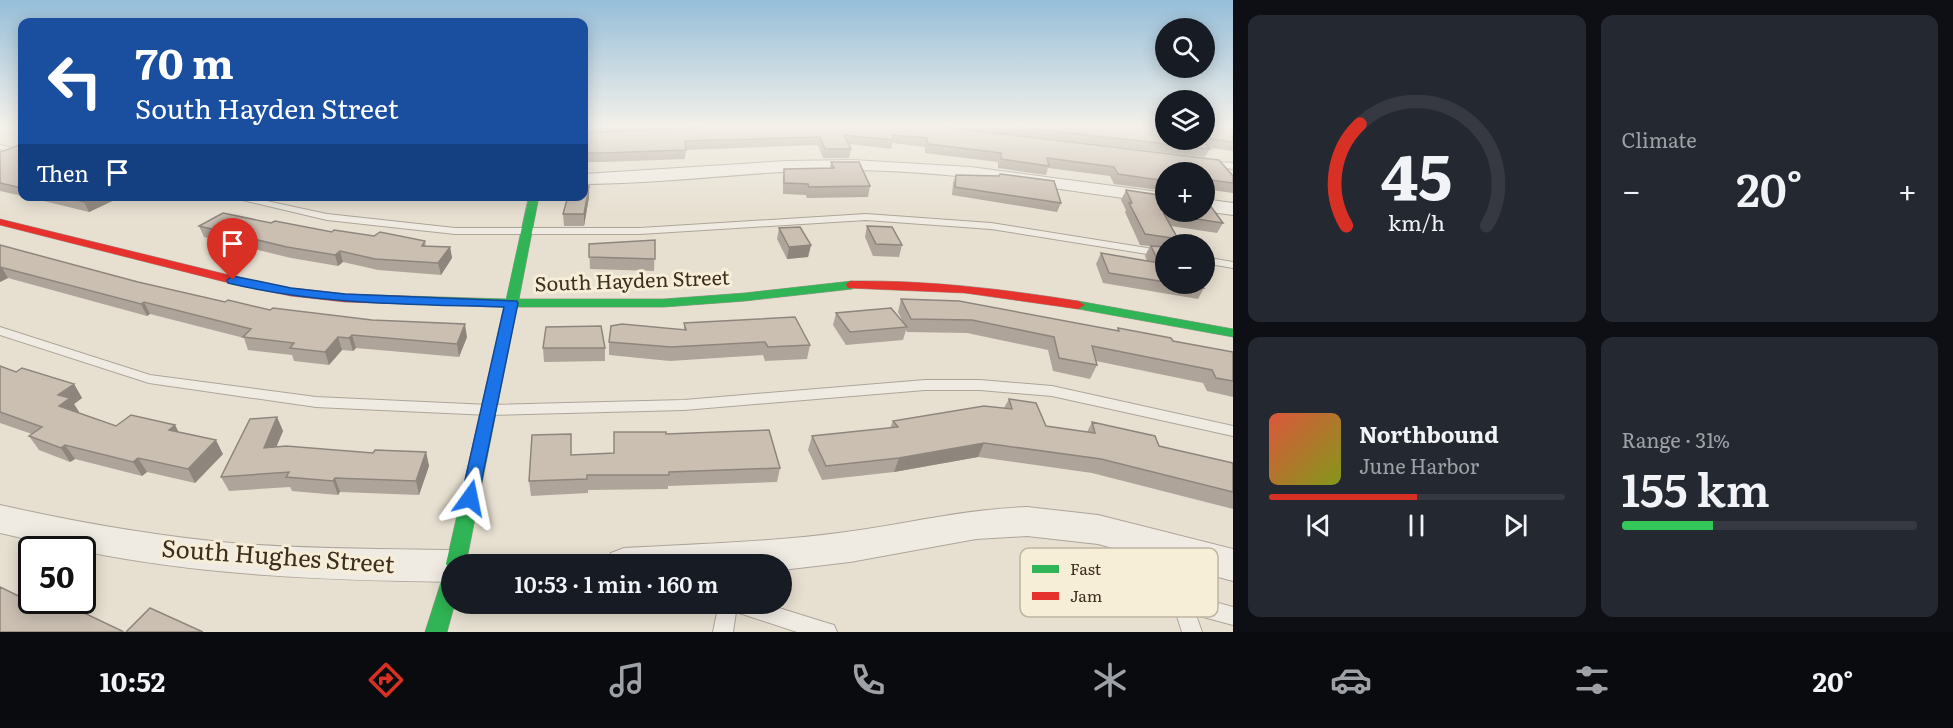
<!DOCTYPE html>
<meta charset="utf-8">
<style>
:root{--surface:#171b24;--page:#242831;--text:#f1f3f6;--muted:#9ea1a6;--line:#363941;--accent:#d93025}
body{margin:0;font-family:Literata,serif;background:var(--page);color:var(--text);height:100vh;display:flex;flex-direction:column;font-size:22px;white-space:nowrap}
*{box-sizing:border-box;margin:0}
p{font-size:20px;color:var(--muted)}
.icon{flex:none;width:33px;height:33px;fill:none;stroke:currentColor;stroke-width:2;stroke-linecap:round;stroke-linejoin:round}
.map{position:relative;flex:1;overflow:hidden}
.details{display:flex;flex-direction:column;gap:15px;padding:15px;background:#0d0f14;width:720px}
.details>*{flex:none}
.hud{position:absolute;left:18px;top:18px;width:570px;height:183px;border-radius:12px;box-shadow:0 3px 15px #0003;background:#1a4fa0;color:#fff;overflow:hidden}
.fabs{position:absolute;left:1155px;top:18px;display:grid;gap:12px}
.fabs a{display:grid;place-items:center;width:60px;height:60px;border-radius:50%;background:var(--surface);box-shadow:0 3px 15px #0003;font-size:30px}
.speed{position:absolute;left:18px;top:536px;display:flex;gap:12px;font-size:30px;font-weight:700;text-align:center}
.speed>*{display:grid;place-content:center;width:78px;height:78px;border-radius:50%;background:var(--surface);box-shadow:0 3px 15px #0003;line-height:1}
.speed .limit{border:3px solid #111;border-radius:9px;background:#fff;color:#111}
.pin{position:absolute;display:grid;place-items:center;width:51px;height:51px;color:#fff;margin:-62px -26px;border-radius:50% 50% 50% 0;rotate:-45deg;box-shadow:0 0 6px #0007}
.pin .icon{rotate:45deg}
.me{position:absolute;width:66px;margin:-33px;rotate:12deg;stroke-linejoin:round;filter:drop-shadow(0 0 4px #0008)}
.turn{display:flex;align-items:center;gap:21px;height:126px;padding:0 18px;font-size:27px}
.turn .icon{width:78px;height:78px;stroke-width:2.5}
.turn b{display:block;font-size:42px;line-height:51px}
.then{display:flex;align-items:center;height:57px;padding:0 18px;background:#0003;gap:12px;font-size:22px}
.big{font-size:45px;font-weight:600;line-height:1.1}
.details .tile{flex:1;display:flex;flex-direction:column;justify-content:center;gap:9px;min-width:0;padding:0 21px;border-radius:12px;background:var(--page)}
.details .dial{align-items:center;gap:0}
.dial svg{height:156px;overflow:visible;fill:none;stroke:var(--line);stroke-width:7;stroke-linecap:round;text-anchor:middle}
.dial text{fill:var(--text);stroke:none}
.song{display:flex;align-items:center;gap:18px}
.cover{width:72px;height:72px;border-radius:9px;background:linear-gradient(135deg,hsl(10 70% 55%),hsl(70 70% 35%))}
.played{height:6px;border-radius:3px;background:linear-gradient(90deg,var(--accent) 50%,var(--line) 50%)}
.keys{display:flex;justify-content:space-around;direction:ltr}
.heat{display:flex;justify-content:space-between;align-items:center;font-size:33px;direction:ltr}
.charge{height:9px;border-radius:4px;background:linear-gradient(90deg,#34c759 31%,var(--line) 0)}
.details .tiles{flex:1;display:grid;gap:15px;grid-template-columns:repeat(2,1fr)}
.trip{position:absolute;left:441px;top:554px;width:351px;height:60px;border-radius:30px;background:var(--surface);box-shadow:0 3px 15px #0003;font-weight:600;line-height:60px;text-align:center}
.menu{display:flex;height:96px;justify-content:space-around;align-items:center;background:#090b0e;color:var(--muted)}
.menu .icon{width:42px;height:42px}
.menu .active{color:var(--accent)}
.menu b{font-size:27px;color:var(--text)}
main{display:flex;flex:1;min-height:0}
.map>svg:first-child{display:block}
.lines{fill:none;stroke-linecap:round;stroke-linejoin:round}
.lane-casing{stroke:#ada599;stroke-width:2}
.street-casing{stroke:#ada599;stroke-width:2}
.fast-casing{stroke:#9c958a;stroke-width:1}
.jam-casing{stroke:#9c958a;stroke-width:1}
.lane{fill:#efebe3;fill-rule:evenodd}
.street{fill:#efebe3;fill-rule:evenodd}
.fast{fill:#30b455;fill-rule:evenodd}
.jam{fill:#e5322d;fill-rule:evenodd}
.wall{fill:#afa499}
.shaded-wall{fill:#8e867d}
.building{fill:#cbbfb2;stroke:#8e867d;stroke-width:1.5}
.route{fill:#1a73e8;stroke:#114b97;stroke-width:1.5}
.labels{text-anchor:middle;stroke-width:6;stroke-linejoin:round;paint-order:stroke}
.street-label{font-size:20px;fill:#3d2e20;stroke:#f7eed8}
.near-street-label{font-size:24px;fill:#3d2e20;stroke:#f7eed8}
.key{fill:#f7eed8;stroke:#bfb4a1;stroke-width:1.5}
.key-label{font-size:16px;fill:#3d2e20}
</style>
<main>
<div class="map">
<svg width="1233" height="632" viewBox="0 0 1233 632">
<rect width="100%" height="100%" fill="#e7e0d1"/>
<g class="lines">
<g class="lane-casing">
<path id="lane" d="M 0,145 L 22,150 L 22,154 L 0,149 Z
M 1204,161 L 1233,163 L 1233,169 L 1204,165 Z
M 225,196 L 244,196 L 327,214 L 455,228 L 640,228 L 866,214 L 991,223 L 1166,251 L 1166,257 L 991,229 L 866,220 L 640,234 L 455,234 L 327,220 Z
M 1204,257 L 1233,262 L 1233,268 L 1204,263 Z
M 0,327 L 150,375 L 316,397 L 489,405 L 684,400 L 925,380 L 980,380 L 1052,386 L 1233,426 L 1233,436 L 1052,396 L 980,390 L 925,390 L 684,410 L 489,415 L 316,407 L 149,383 L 0,335 Z
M 1165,541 L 1171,544 L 1174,549 L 1189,595 L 1233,607 L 1233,625 L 1196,615 L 1202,632 L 1182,632 L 1156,549 L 1159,544 Z
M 719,603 L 763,603 L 827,623 L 834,625 L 837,632 L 797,632 L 736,612 L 733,632 L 713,632 Z"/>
</g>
<g class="street-casing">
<path id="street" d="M 853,160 L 970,167 L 1166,193 L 1166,204 C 1062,190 958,171 853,170 C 763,169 673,184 584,184 L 584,174 L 786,161 Z
M 1204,199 L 1233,203 L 1233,215 L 1204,211 Z
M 0,505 C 80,523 161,537 243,544 C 312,549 382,549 452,550 L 465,555 L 469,564 L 452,564 L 452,582 C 325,580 207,576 82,551 L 82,549 L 70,549 L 0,533 Z
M 1027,507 L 1098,515 L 1233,549 L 1233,581 L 1098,544 L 1027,536 L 976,539 L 850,562 L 782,570 L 782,564 L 606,564 L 611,553 L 624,548 C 698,544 773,542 846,532 C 907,524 965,509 1027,507 Z"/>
</g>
<g class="fast-casing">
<path id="fast" d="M 529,196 L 539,196 L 519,299 L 664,299 L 745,293 L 852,281 L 858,285 L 852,289 L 745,301 L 664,307 L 517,307 L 466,564 L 452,564 L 452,603 L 455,603 L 447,632 L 425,632 L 442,579 L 445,572 L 450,571 L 446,564 L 504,307 L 406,304 L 399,300 L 406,296 L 506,299 Z
M 1078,301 L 1233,329 L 1233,337 L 1073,308 L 1071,305 L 1073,302 Z"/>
</g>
<g class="jam-casing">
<path id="jam" d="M 0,219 L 233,276 L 291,288 L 345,294 L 406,296 L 413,300 L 406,304 L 345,302 L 291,296 L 233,284 L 0,225 Z
M 852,281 C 928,280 1003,289 1078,301 L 1085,305 L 1078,309 L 965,293 L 848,288 L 846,285 L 848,282 Z"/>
</g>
<use href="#lane" class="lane"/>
<use href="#street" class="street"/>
<use href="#fast" class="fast"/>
<use href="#jam" class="jam"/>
</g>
<path class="wall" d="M 584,126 L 936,126 L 1233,176 L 1233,193 L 1204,189 L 1204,172 L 1166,172 L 1166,191 L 1114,184 L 1110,176 L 1048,168 L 1046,175 L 998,168 L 998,162 L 925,153 L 925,147 L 892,143 L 891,149 L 849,144 L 851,149 L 849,158 L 823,158 L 818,145 L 686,150 L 685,159 L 603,162 L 584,162 Z
M 936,126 L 1166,126 L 1166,140 L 1204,140 L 1204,126 L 1233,129 L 1233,151 L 1210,148 L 1205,157 Z
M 22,144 L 22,196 L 0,191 L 0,152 Z
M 831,162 L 870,186 L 868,197 L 807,198 L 806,195 L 783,194 L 783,179 L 784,169 L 830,168 Z
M 956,175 L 1061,203 L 1057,212 L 952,195 L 953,183 Z
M 589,186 L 589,197 L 584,226 L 564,226 L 563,214 Z
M 1126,190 L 1223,223 L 1217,233 L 1171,226 L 1181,244 L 1166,244 L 1166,284 L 1202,284 L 1204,288 L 1198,299 L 1103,283 L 1096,264 L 1101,253 L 1147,261 L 1145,256 L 1150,246 L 1140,245 L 1125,212 L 1126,210 L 1121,200 Z
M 23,196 L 123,196 L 89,212 Z
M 271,223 L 332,232 L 425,241 L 426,246 L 450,247 L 452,258 L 441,275 L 378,270 L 343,262 L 338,266 L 291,258 L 204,237 L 199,226 Z
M 867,226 L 902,245 L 899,257 L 873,256 L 865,237 Z
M 779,228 L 811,245 L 808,257 L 787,259 L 777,239 Z
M 655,240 L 654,271 L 590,269 L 589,244 Z
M 0,245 L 138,282 L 225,302 L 270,310 L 467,337 L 459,357 L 356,348 L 353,351 L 342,350 L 329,365 L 294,361 L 292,355 L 248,350 L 244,338 L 150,314 L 147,316 L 8,278 L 0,282 Z
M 901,299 L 1117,330 L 1118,328 L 1173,341 L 1233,352 L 1233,397 L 1207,391 L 1203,383 L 1096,361 L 1097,365 L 1090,379 L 1053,371 L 1048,350 L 967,333 L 907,332 L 906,330 L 903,340 L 846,345 L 833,325 L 836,313 L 902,320 L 898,312 Z
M 684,323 L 810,345 L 807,359 L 765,361 L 763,355 L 670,361 L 609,355 L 609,342 L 684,330 Z
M 543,348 L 605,348 L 605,361 L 544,362 Z
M 0,366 L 16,372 L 74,384 L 82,398 L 74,404 L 79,412 L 78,413 L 116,426 L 175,425 L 179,433 L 223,454 L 195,483 L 147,472 L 142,476 L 75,459 L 70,462 L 39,450 L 29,436 L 32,434 L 0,423 Z
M 1009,399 L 1046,426 L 1087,432 L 1092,422 L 1159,446 L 1233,463 L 1233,509 L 1092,473 L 978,457 L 894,472 L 822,480 L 808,450 L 812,436 L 890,428 L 893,421 L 1004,408 Z
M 277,417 L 283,431 L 276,447 L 373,453 L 426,452 L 429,466 L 419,495 L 340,492 L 338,495 L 292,491 L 290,487 L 229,491 L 221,477 Z
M 666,434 L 780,468 L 777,482 L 668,486 L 668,489 L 588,490 L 588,493 L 531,496 L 529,481 L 614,453 Z"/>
<path class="shaded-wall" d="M 589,186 L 589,197 L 584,226 L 584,214 Z
M 96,196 L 123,196 L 89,212 L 84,202 Z
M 811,245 L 808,257 L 787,259 L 789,247 Z
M 450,247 L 452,258 L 441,275 L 438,263 Z
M 340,251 L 343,262 L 338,266 L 335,255 Z
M 1,266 L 8,278 L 0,282 L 0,267 Z
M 144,302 L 150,314 L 147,316 L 141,304 Z
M 465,324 L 467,337 L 459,357 L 457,344 Z
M 352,335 L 356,348 L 353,351 L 349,338 Z
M 338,337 L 342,350 L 329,365 L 325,352 Z
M 74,384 L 82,398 L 74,404 L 79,412 L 68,420 L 59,406 L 58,395 Z
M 277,417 L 283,431 L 270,462 L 264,448 Z
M 175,425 L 182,439 L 169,430 Z
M 216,440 L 223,454 L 195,483 L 188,469 Z
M 984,443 L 978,457 L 894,472 L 899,458 Z
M 65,445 L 75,459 L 70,462 L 61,448 Z
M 426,452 L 429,466 L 419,495 L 416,481 Z
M 138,458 L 147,472 L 142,476 L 133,462 Z
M 335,478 L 340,492 L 338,495 L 333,481 Z"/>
<path class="building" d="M 728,126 L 936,126 L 1219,160 L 1233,176 L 1233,183 L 1204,179 L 1204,172 L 1166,172 L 1166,181 L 1118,174 L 1114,167 L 1047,158 L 1049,166 L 1001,159 L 1001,153 L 928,144 L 927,138 L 893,135 L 893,140 L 844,135 L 851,149 L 825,149 L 820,137 L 685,141 L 686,150 L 603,153 L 584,153 L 584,133 Z
M 1010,126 L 1166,126 L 1166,140 L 1202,140 L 1210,149 Z
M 1204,126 L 1233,129 L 1233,142 L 1204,138 Z
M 22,144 L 22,188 L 0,183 L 0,152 Z
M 831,162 L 859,162 L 870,186 L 809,187 L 808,184 L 784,183 L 784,169 L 834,168 Z
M 1000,174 L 1054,181 L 1061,203 L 955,187 L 956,175 L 999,176 Z
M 584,186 L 589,186 L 584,214 L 563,214 L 568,196 L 584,196 Z
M 1126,190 L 1166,196 L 1166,212 L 1204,212 L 1204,197 L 1223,223 L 1164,214 L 1181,244 L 1173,244 L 1172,238 L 1145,234 L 1129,203 L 1132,203 Z
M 60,196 L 96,196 L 84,202 Z
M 223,213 L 271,223 L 275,221 L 332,232 L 334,230 L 374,236 L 380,232 L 425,241 L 422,246 L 450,247 L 438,263 L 375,259 L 340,251 L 335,255 L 287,247 L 199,226 Z
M 867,226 L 892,227 L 902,245 L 876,244 Z
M 800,227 L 811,245 L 789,247 L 779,228 Z
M 655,240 L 655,259 L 589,257 L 589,244 Z
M 0,245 L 138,282 L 225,302 L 228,300 L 270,310 L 273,308 L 372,320 L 465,324 L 457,344 L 352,335 L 349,338 L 338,337 L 325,352 L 290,348 L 294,343 L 243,337 L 251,329 L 144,302 L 141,304 L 0,267 Z
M 1151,246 L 1166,247 L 1166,282 L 1109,273 L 1101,253 L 1159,263 Z
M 1178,284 L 1202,284 L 1204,288 Z
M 901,299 L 959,301 L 1119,331 L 1118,328 L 1171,338 L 1173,341 L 1233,352 L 1233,381 L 1216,378 L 1212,370 L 1092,346 L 1097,365 L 1059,358 L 1054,337 L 972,320 L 911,319 Z
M 891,308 L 907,327 L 850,332 L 836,313 Z
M 795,317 L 810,345 L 768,347 L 765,342 L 671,347 L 609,342 L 611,326 L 622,324 L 686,330 L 684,323 Z
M 601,326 L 605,348 L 543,348 L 546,327 Z
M 0,366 L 16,372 L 22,368 L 74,384 L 58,395 L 70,398 L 59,406 L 116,426 L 131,415 L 175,425 L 169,430 L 216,440 L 188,469 L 138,458 L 133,462 L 65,445 L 61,448 L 29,436 L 42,427 L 0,412 Z
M 1009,399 L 1036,403 L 1046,426 L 1095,433 L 1092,422 L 1155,436 L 1159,446 L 1233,463 L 1233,492 L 1101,459 L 984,443 L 899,458 L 826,466 L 812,436 L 898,427 L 893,421 L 984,406 L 1012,409 Z
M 277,417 L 264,448 L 286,446 L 373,453 L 375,450 L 426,452 L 416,481 L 335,478 L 333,481 L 286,477 L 289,472 L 221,477 L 250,419 Z
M 769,430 L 780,468 L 669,472 L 669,475 L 587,475 L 587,479 L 529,481 L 532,435 L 571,434 L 571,455 L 614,453 L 614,432 L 666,432 L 666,434 Z
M 0,587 L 45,609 L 55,600 L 57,600 L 124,632 L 0,632 Z
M 150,608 L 203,632 L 126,632 Z"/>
<linearGradient id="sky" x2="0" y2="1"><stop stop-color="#96bed9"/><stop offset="0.59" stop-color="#f4f1ea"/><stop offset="1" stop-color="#f4f1ea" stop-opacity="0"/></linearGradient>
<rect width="1233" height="214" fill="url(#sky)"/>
<path class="route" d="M 233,276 L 291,288 L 345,294 L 517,301 L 518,303 L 477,503 L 470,505 L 463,503 L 461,498 L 504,307 C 412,304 319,305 228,283 L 227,280 Z"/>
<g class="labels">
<g class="street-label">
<text transform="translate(632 281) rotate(-2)" y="7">South Hayden Street</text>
</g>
<g class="near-street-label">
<text transform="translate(278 557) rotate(4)" y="8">South Hughes Street</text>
</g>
</g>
<rect x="1020" y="548" width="198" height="69" rx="9" class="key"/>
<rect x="1032" y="565" width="27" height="8" fill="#30b455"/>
<rect x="1032" y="592" width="27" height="8" fill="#e5322d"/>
<g class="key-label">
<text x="1070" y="575">Fast</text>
<text x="1070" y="602">Jam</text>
</g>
</svg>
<div class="fabs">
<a><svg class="icon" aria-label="search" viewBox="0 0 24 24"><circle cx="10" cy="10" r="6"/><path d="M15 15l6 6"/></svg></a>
<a><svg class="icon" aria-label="layers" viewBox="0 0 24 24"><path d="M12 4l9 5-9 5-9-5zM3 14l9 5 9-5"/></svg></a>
<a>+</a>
<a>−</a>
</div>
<div class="speed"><div class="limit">50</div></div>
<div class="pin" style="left:233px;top:280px;background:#d93025"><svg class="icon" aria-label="arrive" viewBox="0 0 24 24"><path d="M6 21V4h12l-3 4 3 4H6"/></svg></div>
<svg class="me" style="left:470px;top:498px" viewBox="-20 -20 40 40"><path d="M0-17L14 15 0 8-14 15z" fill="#1a73e8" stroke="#fff" stroke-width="4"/></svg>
<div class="trip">10:53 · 1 min · 160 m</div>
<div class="hud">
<div class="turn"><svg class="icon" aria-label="left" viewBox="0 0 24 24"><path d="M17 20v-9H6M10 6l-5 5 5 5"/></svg><div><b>70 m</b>South Hayden Street</div></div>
<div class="then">Then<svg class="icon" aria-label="arrive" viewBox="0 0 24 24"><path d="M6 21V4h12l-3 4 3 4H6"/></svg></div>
</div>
</div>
<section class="details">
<div class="tiles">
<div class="tile dial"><svg viewBox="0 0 100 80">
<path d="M14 69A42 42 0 1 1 86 69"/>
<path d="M14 69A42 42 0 0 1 21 17" stroke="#d93025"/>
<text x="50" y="56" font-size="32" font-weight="700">45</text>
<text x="50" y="72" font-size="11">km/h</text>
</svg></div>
<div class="tile"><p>Climate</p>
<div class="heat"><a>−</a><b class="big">20°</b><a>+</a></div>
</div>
<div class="tile">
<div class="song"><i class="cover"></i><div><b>Northbound</b><p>June Harbor</p></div></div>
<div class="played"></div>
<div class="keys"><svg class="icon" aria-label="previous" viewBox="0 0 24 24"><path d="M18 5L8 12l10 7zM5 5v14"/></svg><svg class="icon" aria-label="pause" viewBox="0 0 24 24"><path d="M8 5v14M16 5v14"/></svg><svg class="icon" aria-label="next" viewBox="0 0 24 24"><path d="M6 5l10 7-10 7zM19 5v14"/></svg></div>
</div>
<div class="tile"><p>Range · 31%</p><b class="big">155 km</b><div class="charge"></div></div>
</div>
</section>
</main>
<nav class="menu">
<b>10:52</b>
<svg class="icon active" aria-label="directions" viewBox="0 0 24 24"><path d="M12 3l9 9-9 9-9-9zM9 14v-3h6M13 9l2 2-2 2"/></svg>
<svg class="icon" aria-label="music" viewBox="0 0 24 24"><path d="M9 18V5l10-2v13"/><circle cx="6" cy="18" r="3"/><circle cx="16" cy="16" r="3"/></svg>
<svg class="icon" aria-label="phone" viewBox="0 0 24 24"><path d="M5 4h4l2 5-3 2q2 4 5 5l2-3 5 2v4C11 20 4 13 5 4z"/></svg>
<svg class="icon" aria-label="climate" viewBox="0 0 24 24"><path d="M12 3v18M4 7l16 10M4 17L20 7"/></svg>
<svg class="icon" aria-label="car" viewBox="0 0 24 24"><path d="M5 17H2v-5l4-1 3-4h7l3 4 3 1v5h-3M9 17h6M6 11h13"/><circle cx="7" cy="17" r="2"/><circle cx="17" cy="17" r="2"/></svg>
<svg class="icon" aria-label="filters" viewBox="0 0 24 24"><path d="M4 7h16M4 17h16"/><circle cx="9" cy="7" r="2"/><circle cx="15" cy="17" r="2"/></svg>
<b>20°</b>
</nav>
